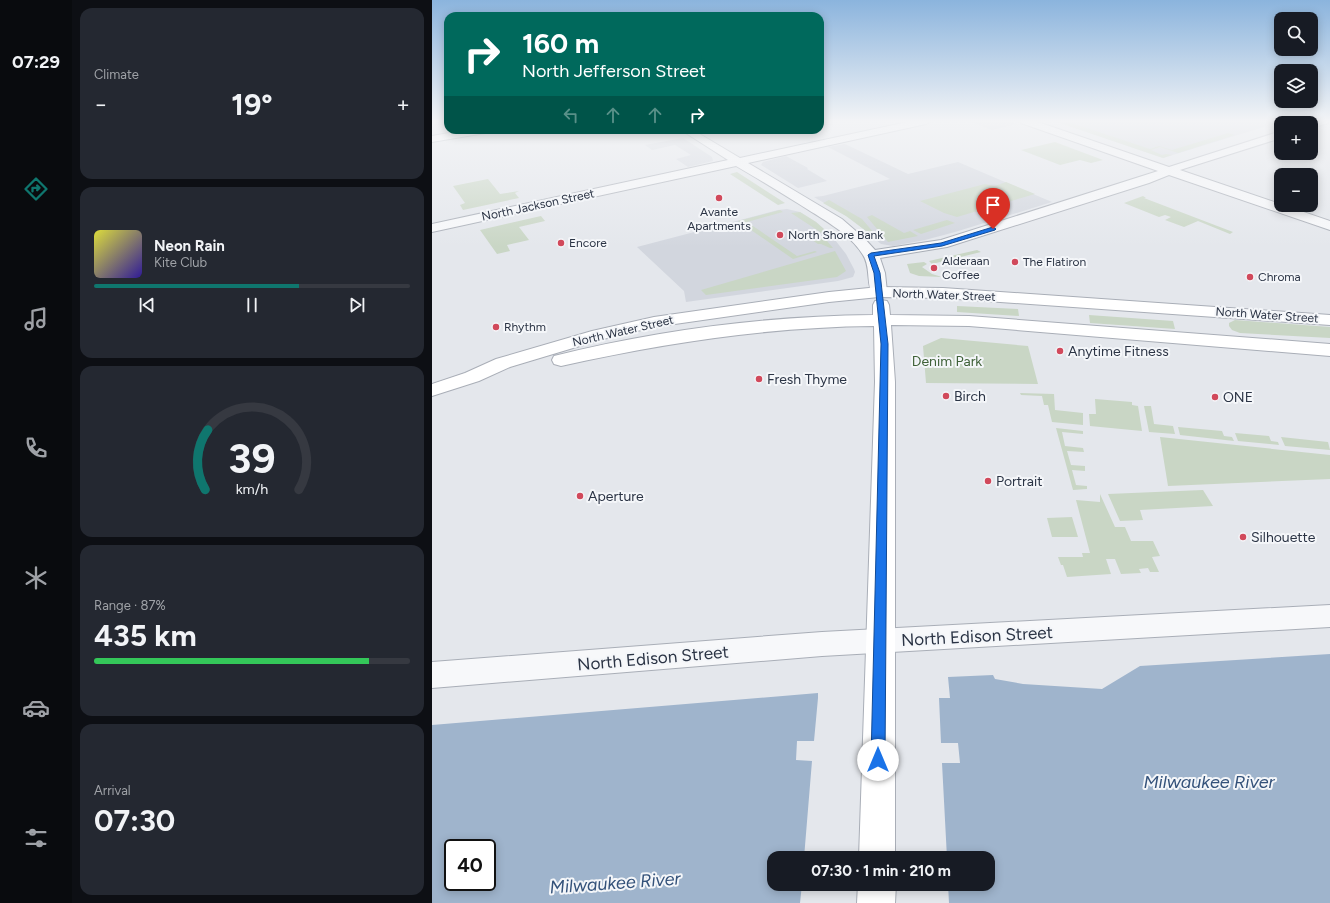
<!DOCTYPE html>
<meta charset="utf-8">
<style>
:root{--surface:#171b24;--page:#242831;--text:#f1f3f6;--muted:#9ea1a6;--line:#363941;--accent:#0f766e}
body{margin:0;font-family:Figtree,sans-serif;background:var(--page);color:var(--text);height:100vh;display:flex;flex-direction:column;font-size:15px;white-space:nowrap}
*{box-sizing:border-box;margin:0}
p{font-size:13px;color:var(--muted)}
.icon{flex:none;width:22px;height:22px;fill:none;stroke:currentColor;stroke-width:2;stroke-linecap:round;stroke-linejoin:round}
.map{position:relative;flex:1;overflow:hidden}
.panel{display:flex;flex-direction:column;gap:8px;padding:8px;background:#0d0f14;width:360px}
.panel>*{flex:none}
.hud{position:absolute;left:12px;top:12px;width:380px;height:122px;border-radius:12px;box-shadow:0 2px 10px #0003;background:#00695c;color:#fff;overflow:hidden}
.buttons{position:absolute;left:842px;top:12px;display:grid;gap:8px}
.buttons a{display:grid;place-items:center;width:44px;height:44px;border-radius:8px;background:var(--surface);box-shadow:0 2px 10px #0003;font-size:20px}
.speed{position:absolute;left:12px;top:839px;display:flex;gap:8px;font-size:20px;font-weight:700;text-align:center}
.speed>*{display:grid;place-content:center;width:52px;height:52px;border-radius:50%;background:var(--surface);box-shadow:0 2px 10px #0003;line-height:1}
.speed .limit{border:2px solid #111;border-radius:6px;background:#fff;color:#111}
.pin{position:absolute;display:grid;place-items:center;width:34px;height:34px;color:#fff;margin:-41px -17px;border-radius:50% 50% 50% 0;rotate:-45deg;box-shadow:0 0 4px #0007}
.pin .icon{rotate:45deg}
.me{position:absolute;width:44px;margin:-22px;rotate:0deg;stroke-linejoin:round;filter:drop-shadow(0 0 3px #0008)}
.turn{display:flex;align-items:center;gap:14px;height:84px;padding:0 12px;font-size:18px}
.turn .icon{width:52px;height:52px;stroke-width:2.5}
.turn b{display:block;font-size:28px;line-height:34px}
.lanes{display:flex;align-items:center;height:38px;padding:0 12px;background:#0003;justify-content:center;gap:20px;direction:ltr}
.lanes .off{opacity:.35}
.big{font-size:30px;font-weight:700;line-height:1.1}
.panel .widget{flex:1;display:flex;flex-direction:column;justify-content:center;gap:6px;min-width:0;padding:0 14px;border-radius:12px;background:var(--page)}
.panel .dial{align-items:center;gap:0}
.dial svg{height:104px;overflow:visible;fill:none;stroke:var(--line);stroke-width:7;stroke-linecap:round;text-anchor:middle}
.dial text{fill:var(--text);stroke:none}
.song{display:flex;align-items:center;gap:12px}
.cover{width:48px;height:48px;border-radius:6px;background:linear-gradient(135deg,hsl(60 70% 55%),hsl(250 70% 35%))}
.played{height:4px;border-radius:2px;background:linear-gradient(90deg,var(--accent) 65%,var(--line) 65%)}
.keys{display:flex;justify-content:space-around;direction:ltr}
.heat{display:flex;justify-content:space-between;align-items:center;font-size:22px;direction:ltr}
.charge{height:6px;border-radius:3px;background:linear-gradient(90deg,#34c759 87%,var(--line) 0)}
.trip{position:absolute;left:335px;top:851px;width:228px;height:40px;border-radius:12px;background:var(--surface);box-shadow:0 2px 10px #0003;font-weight:700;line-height:40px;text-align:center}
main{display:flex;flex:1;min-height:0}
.menu{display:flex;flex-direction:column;width:72px;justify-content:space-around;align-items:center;background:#090b0e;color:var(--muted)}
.menu .icon{width:28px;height:28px}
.menu .selected{color:var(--accent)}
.menu b{font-size:18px;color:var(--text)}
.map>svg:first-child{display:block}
.built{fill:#d2d6de}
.green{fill:#c9d6c5}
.water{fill:#9fb4cc;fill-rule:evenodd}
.pier{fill:#e4e7ec}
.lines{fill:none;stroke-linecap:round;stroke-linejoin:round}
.street-casing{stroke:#a9aeb7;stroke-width:2}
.secondary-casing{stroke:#a9aeb7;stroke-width:2}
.street{fill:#f7f8fa;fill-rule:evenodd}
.secondary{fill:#fff;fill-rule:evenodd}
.route{fill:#1a73e8;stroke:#114b97}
.poi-dot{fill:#d1495b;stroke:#f4f6f9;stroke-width:1.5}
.labels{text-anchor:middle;stroke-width:4;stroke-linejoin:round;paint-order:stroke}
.far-street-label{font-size:12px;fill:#2b3445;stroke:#f4f6f9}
.far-poi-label{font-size:12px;fill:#2b3445;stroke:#f4f6f9;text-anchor:start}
.poi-label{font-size:14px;fill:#2b3445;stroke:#f4f6f9;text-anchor:start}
.park-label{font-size:14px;fill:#3f6138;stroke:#f4f6f9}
.near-street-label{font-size:17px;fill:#2b3445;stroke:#f4f6f9}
.near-water-label{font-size:18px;font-style:italic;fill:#34527a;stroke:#f4f6f9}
</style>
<main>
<nav class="menu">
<b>07:29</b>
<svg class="icon selected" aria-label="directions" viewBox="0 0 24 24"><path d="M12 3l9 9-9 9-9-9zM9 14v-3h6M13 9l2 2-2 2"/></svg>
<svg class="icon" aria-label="music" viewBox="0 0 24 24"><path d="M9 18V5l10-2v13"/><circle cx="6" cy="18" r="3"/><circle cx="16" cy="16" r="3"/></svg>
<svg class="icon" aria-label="phone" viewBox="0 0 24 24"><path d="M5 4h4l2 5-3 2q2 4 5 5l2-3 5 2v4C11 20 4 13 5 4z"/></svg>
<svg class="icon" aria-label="climate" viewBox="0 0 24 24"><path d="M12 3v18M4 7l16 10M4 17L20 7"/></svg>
<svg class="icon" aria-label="car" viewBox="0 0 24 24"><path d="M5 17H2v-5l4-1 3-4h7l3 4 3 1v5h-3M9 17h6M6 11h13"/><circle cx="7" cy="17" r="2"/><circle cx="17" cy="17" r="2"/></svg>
<svg class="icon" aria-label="filters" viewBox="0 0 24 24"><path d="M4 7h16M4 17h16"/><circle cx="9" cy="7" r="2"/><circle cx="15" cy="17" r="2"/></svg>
</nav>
<section class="panel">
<div class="widget"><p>Climate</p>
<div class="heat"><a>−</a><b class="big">19°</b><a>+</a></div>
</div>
<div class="widget">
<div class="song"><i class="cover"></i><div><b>Neon Rain</b><p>Kite Club</p></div></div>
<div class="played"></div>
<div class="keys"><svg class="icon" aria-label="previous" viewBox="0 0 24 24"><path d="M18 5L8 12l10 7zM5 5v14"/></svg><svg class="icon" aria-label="pause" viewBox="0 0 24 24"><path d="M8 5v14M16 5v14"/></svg><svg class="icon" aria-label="next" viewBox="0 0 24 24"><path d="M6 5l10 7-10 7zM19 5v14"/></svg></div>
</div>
<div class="widget dial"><svg viewBox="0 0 100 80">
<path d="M14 69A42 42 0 1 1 86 69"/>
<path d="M14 69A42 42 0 0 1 16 23" stroke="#0f766e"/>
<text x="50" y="56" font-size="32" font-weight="700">39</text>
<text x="50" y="72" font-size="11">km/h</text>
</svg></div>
<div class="widget"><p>Range · 87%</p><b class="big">435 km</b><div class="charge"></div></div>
<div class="widget"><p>Arrival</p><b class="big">07:30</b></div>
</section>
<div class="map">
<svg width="898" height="903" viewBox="0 0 898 903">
<rect width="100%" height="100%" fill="#e4e7ec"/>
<path class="built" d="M 536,121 L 577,121 L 585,124 L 560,130 Z
M 622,121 L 851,121 L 731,158 Z
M 251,138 L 280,157 L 281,161 L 256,167 L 244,159 L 259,155 L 243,145 L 220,150 L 213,145 Z
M 413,144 L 476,174 L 526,162 L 620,202 L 523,232 L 493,240 L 461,246 L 449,244 L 421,220 L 382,197 L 391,196 L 458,179 L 396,147 Z
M 354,156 L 376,168 L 375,169 L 395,181 L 366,188 L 329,165 L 331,162 L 335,161 Z
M 355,209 L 368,212 L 384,222 L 400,236 L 414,254 L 422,269 L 423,272 L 421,277 L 406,281 L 254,302 L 252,291 L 205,247 L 346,210 Z"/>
<path class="green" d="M 622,121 L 634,121 L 718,149 L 727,146 L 740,150 L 796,133 L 803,135 L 746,153 L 728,147 L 719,150 L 730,155 L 734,154 L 740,155 L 731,158 Z
M 623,142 L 671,160 L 659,163 L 648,160 L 628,165 L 589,150 Z
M 305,172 L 353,203 L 346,205 L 298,174 Z
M 56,179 L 68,194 L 87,191 L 83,193 L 87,198 L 31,210 L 28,205 L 33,203 L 21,186 Z
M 574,182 L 603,194 L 525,217 L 512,213 L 488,201 L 553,184 L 563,186 Z
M 711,196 L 714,198 L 712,198 L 801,232 L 798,234 L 766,221 L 752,227 L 733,220 L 739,217 L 733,215 L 727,217 L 692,203 Z
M 397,200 L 430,219 L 442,233 L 438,234 L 414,216 L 391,203 Z
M 348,210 L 351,212 L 315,222 L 365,256 L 383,251 L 385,252 L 361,259 L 306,221 Z
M 368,212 L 384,222 L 402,238 L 399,239 L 359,213 Z
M 440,215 L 472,233 L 478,231 L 486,236 L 456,242 L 435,217 Z
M 109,216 L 113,221 L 87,227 L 97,240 L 75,245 L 78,251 L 65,254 L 48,230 Z
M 515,220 L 523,223 L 489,234 L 481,230 Z
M 381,232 L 395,241 L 401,248 L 398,248 L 389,244 L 386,244 L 371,234 Z
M 545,250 L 549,252 L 500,264 L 497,261 Z
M 403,251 L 414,271 L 405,277 L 274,295 L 269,290 Z
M 492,262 L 495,264 L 490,267 L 500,274 L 510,277 L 487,276 L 478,273 L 475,264 Z
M 525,306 L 586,309 L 587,316 L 525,312 Z
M 657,315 L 741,321 L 743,329 L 658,323 Z
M 803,320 L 898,327 L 898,338 L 808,333 L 800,330 L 797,326 L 797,323 Z
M 509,338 L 596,346 L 606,384 L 494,383 L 491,346 Z
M 588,393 L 622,394 L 623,410 L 651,413 L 651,425 L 620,422 L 616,405 L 612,405 L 610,396 L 589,395 Z
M 663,399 L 700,402 L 700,405 L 706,406 L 710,431 L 658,426 L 657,414 L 664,414 Z
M 712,406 L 719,406 L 722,424 L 741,426 L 743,434 L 717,432 Z
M 746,427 L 790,431 L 792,436 L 800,437 L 802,441 L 748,435 Z
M 624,428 L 651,431 L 651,434 L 630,432 L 633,446 L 651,448 L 652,452 L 635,451 L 639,465 L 653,466 L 653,471 L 640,470 L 644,485 L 655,486 L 655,489 L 641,490 Z
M 803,433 L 837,436 L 839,441 L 846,442 L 847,445 L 806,441 Z
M 728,437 L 898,455 L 898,479 L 736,486 Z
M 849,437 L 896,442 L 898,450 L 853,446 Z
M 771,490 L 781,506 L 708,510 L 711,520 L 688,521 L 676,494 Z
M 668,494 L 683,527 L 693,527 L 699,541 L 721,541 L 728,556 L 720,557 L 727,572 L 718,572 L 716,568 L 707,569 L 709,573 L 689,574 L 683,559 L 674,559 L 679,574 L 635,577 L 631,565 L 629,565 L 626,557 L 651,557 L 650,553 L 658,553 L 644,500 L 668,502 Z
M 640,517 L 646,537 L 620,537 L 615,518 Z"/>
<path class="water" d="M 898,654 L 898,903 L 0,903 L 0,725 L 386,693 L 386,698 L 518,698 L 516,677 L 561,675 L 563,679 L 591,684 L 670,689 L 708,666 ZM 21,848 L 55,848 L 55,882 L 21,882 ZM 342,858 L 556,858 L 556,884 L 342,884 Z"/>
<path class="pier" d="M 386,698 L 507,698 L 509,743 L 526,743 L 528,763 L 510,763 L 515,858 L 372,858 L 380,761 L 364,760 L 365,741 L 382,741 Z
M 370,884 L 516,884 L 517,903 L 368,903 Z"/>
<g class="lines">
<g class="street-casing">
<path id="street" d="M 480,121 L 499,121 L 494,124 L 316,163 L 410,219 L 433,239 L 443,250 L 509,240 L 726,171 L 589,123 L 588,121 L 603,121 L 737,167 L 849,131 L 849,138 L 748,170 L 898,221 L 898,230 L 737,175 L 717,183 L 515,247 L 448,258 L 453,273 L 455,292 L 453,295 L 447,297 L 441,295 C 434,285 439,267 431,255 C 418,233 387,217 367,204 C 346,191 325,178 304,166 L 0,232 L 0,224 L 296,160 L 249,130 L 261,130 L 308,158 Z
M 881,121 L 897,121 L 896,123 L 879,128 L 879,123 L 875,123 Z
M 898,605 L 898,627 L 390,656 L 0,688 L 0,662 L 390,632 Z"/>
</g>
<g class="secondary-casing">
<path id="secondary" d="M 34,130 L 58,130 L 53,133 L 0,142 L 0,136 Z
M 447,287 L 511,288 L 898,315 L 898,325 L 511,298 L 447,297 L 397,302 L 222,327 L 171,339 L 78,367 L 47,381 L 0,396 L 0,384 L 33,373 L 64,359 L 160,331 L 222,317 L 397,292 Z
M 449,300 L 455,301 L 457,305 L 458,315 L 537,316 L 898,344 L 898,356 L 537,326 L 459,325 L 463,382 L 463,858 L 427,858 L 443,382 L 442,326 C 336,327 232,343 129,366 L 122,364 L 120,360 L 122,356 C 226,330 335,316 441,315 L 441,305 L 443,301 Z
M 426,884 L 464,884 L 463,903 L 425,903 Z"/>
</g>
<use href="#street" class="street"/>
<use href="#secondary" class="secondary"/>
</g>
<linearGradient id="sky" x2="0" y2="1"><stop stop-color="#8bb4dd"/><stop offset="0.49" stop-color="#f3f4f6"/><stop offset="1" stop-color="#f3f4f6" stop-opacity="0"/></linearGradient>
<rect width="898" height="247" fill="url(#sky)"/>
<path class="route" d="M 561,227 L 564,229 L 563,230 L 510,246 L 442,256 L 448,273 L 456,344 L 453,760 L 451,764 L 446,766 L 441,764 L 439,760 L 449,344 L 442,273 L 436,255 L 439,253 L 509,243 Z"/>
<g class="poi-dot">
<circle cx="287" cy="198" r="4"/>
<circle cx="348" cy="235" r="4"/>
<circle cx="129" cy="243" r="4"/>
<circle cx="583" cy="262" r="4"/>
<circle cx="502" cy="268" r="4"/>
<circle cx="818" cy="277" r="4"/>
<circle cx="64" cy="327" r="4"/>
<circle cx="628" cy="351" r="4"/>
<circle cx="327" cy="379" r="4"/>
<circle cx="514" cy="396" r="4"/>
<circle cx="783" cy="397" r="4"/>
<circle cx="556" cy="481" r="4"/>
<circle cx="148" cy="496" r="4"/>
<circle cx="811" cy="537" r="4"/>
</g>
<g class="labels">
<g class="far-street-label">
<text transform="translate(106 205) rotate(-12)" y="4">North Jackson Street</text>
<text transform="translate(512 295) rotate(2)" y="4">North Water Street</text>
<text transform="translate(835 315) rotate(4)" y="4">North Water Street</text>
<text transform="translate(191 331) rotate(-13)" y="4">North Water Street</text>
</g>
<g class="far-poi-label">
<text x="287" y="216" text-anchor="middle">Avante<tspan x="287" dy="14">Apartments</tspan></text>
<text x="356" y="239">North Shore Bank</text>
<text x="137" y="247">Encore</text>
<text x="510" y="265">Alderaan<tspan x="510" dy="14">Coffee</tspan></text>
<text x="591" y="266">The Flatiron</text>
<text x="826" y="281">Chroma</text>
<text x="72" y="331">Rhythm</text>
</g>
<g class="poi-label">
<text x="636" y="356">Anytime Fitness</text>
<text x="335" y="384">Fresh Thyme</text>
<text x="522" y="401">Birch</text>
<text x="791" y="402">ONE</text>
<text x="564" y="486">Portrait</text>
<text x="156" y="501">Aperture</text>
<text x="819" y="542">Silhouette</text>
</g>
<g class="park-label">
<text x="515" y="366">Denim Park</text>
</g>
<g class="near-street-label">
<text transform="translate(545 636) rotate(-3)" y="6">North Edison Street</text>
<text transform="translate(221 658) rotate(-5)" y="6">North Edison Street</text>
</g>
<g class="near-water-label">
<text x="777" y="788">Milwaukee River</text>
<text transform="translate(183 883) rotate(-4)" y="6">Milwaukee River</text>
</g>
</g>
</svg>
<div class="buttons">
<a><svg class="icon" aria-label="search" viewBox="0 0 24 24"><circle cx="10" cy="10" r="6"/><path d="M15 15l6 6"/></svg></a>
<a><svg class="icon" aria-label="layers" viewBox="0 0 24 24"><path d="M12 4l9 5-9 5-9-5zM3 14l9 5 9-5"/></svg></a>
<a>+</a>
<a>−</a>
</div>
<div class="speed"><div class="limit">40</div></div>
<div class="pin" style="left:561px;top:229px;background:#d93025"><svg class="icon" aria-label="arrive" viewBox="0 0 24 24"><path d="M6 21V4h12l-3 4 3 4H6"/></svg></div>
<svg class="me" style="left:446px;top:760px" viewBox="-20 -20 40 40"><circle r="19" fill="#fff"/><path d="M0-13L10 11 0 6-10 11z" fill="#1a73e8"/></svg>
<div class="trip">07:30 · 1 min · 210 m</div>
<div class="hud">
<div class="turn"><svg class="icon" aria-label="right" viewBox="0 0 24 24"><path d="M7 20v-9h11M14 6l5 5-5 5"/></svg><div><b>160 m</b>North Jefferson Street</div></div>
<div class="lanes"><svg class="icon off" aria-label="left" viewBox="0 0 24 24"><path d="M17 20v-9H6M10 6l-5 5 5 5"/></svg><svg class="icon off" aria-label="ahead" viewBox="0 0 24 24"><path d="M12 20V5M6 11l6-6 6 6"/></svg><svg class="icon off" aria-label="ahead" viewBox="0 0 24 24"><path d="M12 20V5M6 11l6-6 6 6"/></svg><svg class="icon" aria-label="right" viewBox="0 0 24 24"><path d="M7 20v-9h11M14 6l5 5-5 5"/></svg></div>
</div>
</div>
</main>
